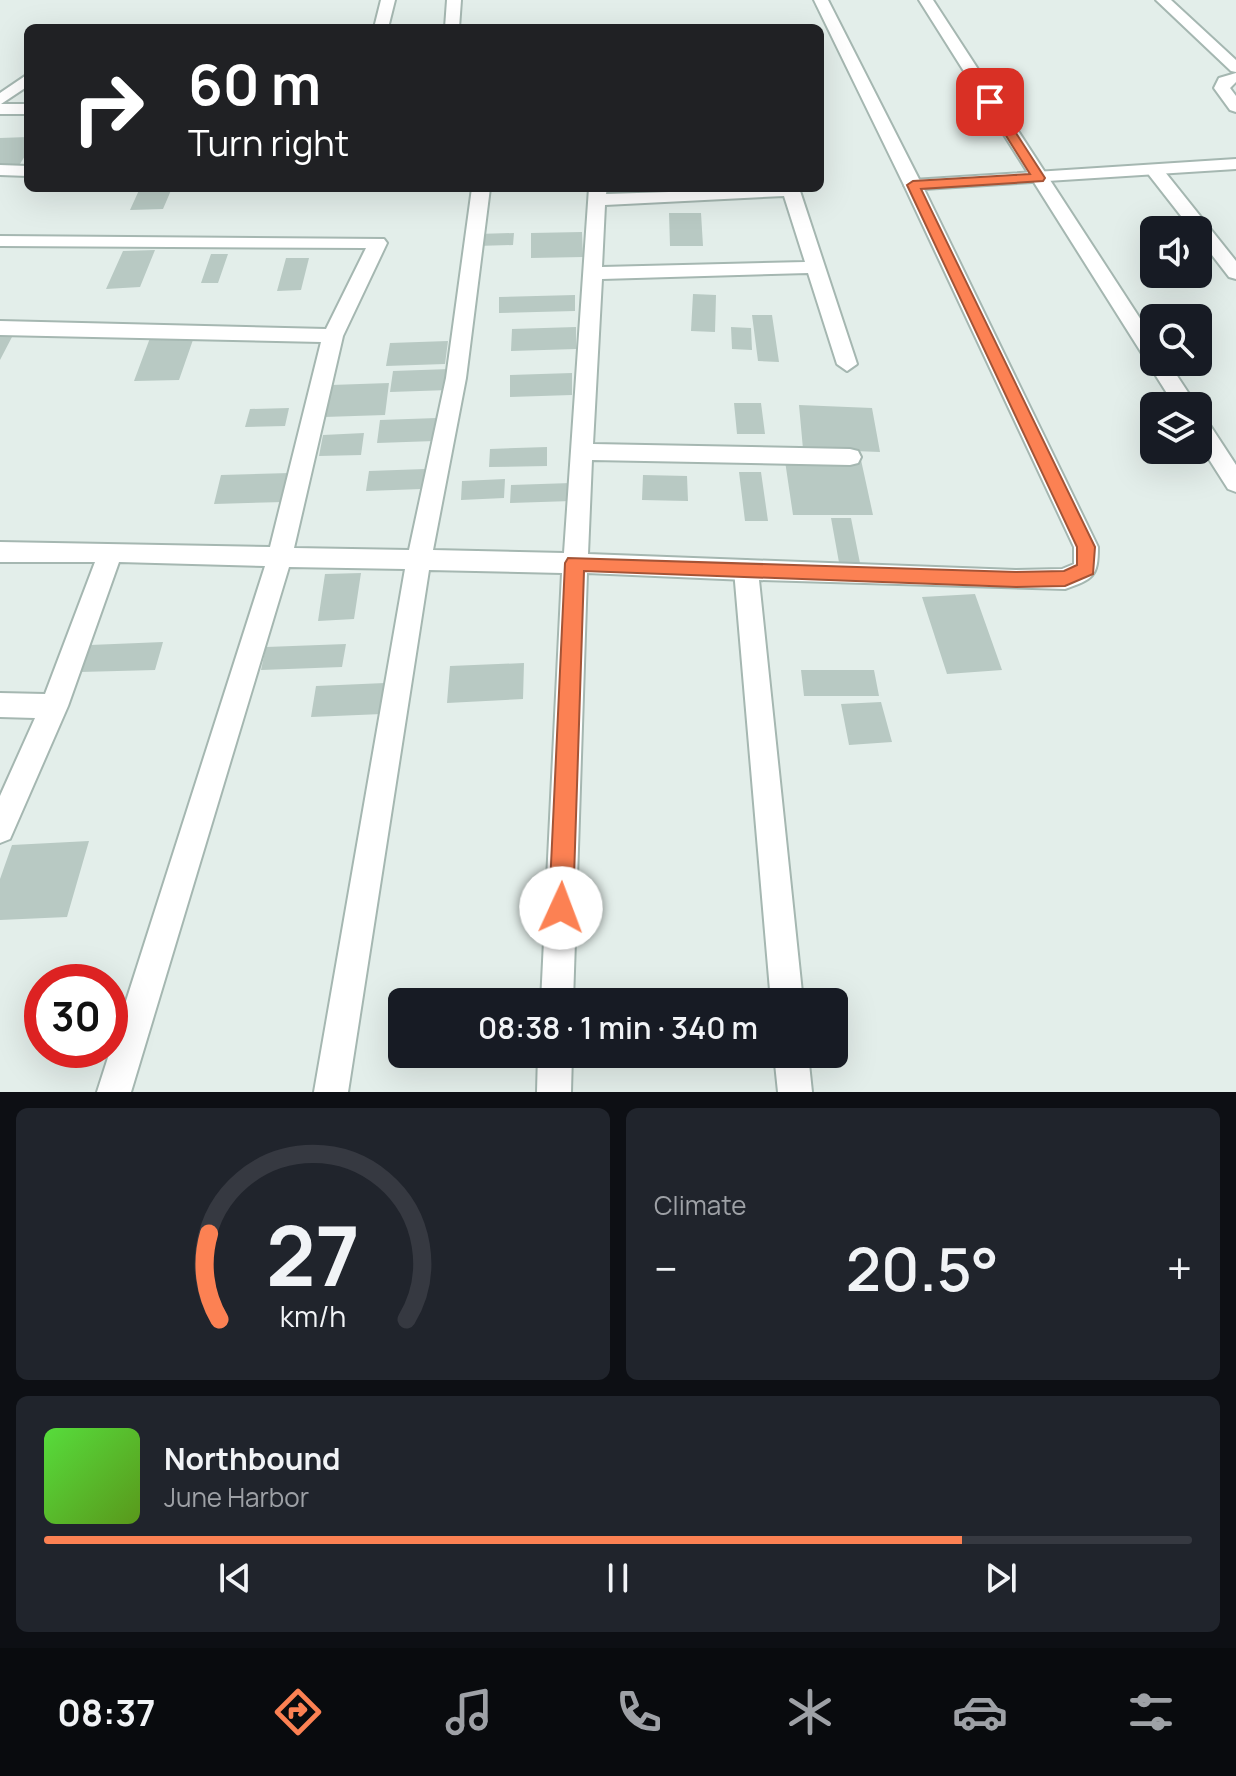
<!DOCTYPE html>
<meta charset="utf-8">
<style>
:root{--surface:#171b24;--page:#20242c;--text:#f1f3f6;--muted:#9ea1a6;--line:#363941;--accent:#fc8153}
body{margin:0;font-family:Manrope,sans-serif;background:var(--page);color:var(--text);height:100vh;display:flex;flex-direction:column;font-size:30px;white-space:nowrap}
*{box-sizing:border-box;margin:0}
p{font-size:26px;color:var(--muted)}
.icon{flex:none;width:44px;height:44px;fill:none;stroke:currentColor;stroke-width:2;stroke-linecap:round;stroke-linejoin:round}
.map{position:relative;height:1092px;overflow:hidden}
.panel{display:flex;flex-direction:column;gap:16px;padding:16px;background:#0d0f14;flex:1}
.panel>*{flex:none}
.banner{position:absolute;left:24px;top:24px;width:800px;height:168px;border-radius:12px;box-shadow:0 8px 32px #0002;background:#202124;color:#fff;overflow:hidden}
.buttons{position:absolute;left:1140px;top:216px;display:grid;gap:16px}
.buttons a{display:grid;place-items:center;width:72px;height:72px;border-radius:12px;background:var(--surface);box-shadow:0 8px 32px #0002;font-size:40px}
.speed{position:absolute;left:24px;top:964px;display:flex;gap:16px;font-size:40px;font-weight:700;text-align:center}
.speed>*{display:grid;place-content:center;width:104px;height:104px;border-radius:50%;background:var(--surface);box-shadow:0 8px 32px #0002;line-height:1}
.speed .limit{border:12px solid #d22;background:#fff;color:#111}
.pin{position:absolute;display:grid;place-items:center;width:68px;height:68px;color:#fff;margin:-34px;border-radius:16px;box-shadow:0 4px 12px #0006}
.me{position:absolute;width:88px;margin:-44px;rotate:2deg;stroke-linejoin:round;filter:drop-shadow(0 0 6px #0008)}
.turn{display:flex;align-items:center;gap:28px;height:168px;padding:0 32px;font-size:36px}
.turn .icon{width:104px;height:104px;stroke-width:2.5}
.turn b{display:block;font-size:56px;line-height:68px}
.big{font-size:60px;font-weight:600;line-height:1.1}
.panel .widget{flex:1;display:flex;flex-direction:column;justify-content:center;gap:12px;min-width:0;padding:0 28px;border-radius:12px;background:var(--page)}
.panel .dial{align-items:center;gap:0}
.dial svg{height:208px;overflow:visible;fill:none;stroke:var(--line);stroke-width:7;stroke-linecap:round;text-anchor:middle}
.dial text{fill:var(--text);stroke:none}
.song{display:flex;align-items:center;gap:24px}
.cover{width:96px;height:96px;border-radius:12px;background:linear-gradient(135deg,hsl(110 70% 55%),hsl(90 70% 35%))}
.played{height:8px;border-radius:4px;background:linear-gradient(90deg,var(--accent) 80%,var(--line) 80%)}
.keys{display:flex;justify-content:space-around;direction:ltr}
.heat{display:flex;justify-content:space-between;align-items:center;font-size:44px;direction:ltr}
.panel .tiles{flex:1;display:grid;gap:16px;grid-template-columns:1fr 1fr}
.widget:last-child{grid-column:span 2}
.trip{position:absolute;left:388px;top:988px;width:460px;height:80px;border-radius:12px;background:var(--surface);box-shadow:0 8px 32px #0002;font-weight:600;line-height:80px;text-align:center}
.dock{display:flex;height:128px;justify-content:space-around;align-items:center;background:#090b0e;color:var(--muted)}
.dock .icon{width:56px;height:56px}
.dock .active{color:var(--accent)}
.dock b{font-size:36px;color:var(--text)}
.map>svg:first-child{display:block}
.building{fill:#b8c9c3}
.lines{fill:none;stroke-linecap:round;stroke-linejoin:round}
.minor-casing{stroke:#a5b7b1;stroke-width:4}
.tertiary-casing{stroke:#a5b7b1;stroke-width:4}
.minor{fill:#fff;fill-rule:evenodd}
.tertiary{fill:#fff;fill-rule:evenodd}
.route{fill:#fc8153;stroke:#a45436;stroke-width:2}
</style>
<div class="map">
<svg width="1236" height="1092" viewBox="0 0 1236 1092">
<rect width="100%" height="100%" fill="#e3eeea"/>
<path class="building" d="M 431,24 L 430,28 L 391,28 L 392,25 Z
M 28,137 L 28,151 L 20,164 L 0,164 L 0,138 Z
M 140,188 L 172,188 L 163,209 L 130,210 Z
M 669,213 L 701,213 L 703,246 L 670,246 Z
M 582,232 L 583,257 L 531,258 L 531,233 Z
M 514,233 L 513,245 L 476,246 L 477,234 Z
M 155,250 L 140,287 L 106,289 L 123,251 Z
M 211,254 L 228,254 L 218,283 L 201,283 Z
M 286,258 L 309,258 L 301,290 L 277,291 Z
M 693,294 L 716,295 L 715,332 L 691,331 Z
M 575,295 L 575,311 L 499,313 L 499,297 Z
M 752,315 L 772,315 L 779,362 L 758,361 Z
M 576,327 L 576,349 L 511,351 L 512,329 Z
M 731,327 L 751,328 L 752,350 L 732,349 Z
M 0,337 L 12,337 L 0,360 Z
M 194,337 L 179,380 L 134,381 L 150,338 Z
M 448,341 L 445,364 L 386,366 L 390,343 Z
M 450,369 L 449,390 L 390,392 L 393,371 Z
M 572,373 L 572,395 L 510,397 L 510,375 Z
M 389,383 L 385,415 L 324,417 L 331,385 Z
M 734,403 L 761,403 L 765,434 L 737,434 Z
M 799,405 L 872,408 L 880,452 L 803,449 Z
M 289,408 L 285,426 L 245,427 L 250,409 Z
M 437,418 L 435,441 L 377,443 L 380,420 Z
M 364,433 L 361,455 L 319,456 L 323,435 Z
M 547,447 L 547,466 L 489,467 L 490,449 Z
M 861,460 L 873,515 L 793,515 L 785,461 Z
M 425,469 L 422,489 L 366,491 L 369,471 Z
M 739,472 L 761,472 L 768,521 L 745,521 Z
M 290,473 L 284,502 L 214,504 L 221,475 Z
M 643,475 L 687,476 L 688,501 L 642,500 Z
M 505,479 L 504,498 L 461,500 L 462,481 Z
M 571,483 L 572,501 L 510,503 L 511,485 Z
M 831,518 L 851,518 L 861,568 L 840,568 Z
M 361,573 L 354,619 L 318,621 L 325,574 Z
M 975,594 L 1002,670 L 947,674 L 922,597 Z
M 163,642 L 155,670 L 80,672 L 90,645 Z
M 346,644 L 342,667 L 261,670 L 266,647 Z
M 524,663 L 523,699 L 447,703 L 450,666 Z
M 801,670 L 874,670 L 879,696 L 804,696 Z
M 385,683 L 382,714 L 311,717 L 316,686 Z
M 881,702 L 892,742 L 849,745 L 841,704 Z
M 89,841 L 67,917 L 0,920 L 0,879 L 12,845 Z"/>
<g class="lines">
<g class="minor-casing">
<path id="minor" d="M 381,0 L 395,0 L 388,28 L 374,28 Z
M 447,0 L 461,0 L 459,28 L 445,28 Z
M 814,0 L 828,0 L 922,185 L 919,189 L 907,189 L 904,185 Z
M 919,0 L 933,0 L 1154,340 L 1154,362 L 1168,362 L 1197,406 L 1175,406 Z
M 1156,0 L 1171,0 L 1236,60 L 1236,72 L 1231,71 Z
M 28,74 L 28,86 L 1,104 L 28,104 L 28,114 L 0,114 L 0,93 Z
M 0,165 L 28,166 L 28,176 L 0,175 Z
M 1155,166 L 1161,167 L 1236,261 L 1236,279 L 1229,277 L 1198,237 L 1198,230 L 1192,230 L 1149,175 L 1147,171 L 1149,167 Z
M 472,188 L 490,188 L 466,378 L 433,550 L 564,553 L 589,188 L 607,188 L 606,194 L 799,188 L 857,364 L 847,371 L 837,364 L 808,273 L 602,279 L 593,444 L 850,449 L 858,451 L 861,457 L 858,463 L 850,465 L 592,460 L 588,554 L 746,560 L 755,563 L 758,570 L 755,577 L 746,580 L 587,573 L 573,1002 L 541,1002 L 562,573 L 429,570 L 348,1092 L 314,1092 L 405,569 L 289,567 L 131,1092 L 97,1092 L 265,566 L 119,562 L 68,706 L 10,839 L 0,843 L 0,796 L 35,718 L 0,717 L 0,693 L 45,694 L 95,562 L 0,562 L 0,542 L 270,547 L 321,342 L 0,335 L 0,321 L 326,329 L 366,248 L 0,246 L 0,236 L 384,239 L 387,243 L 343,336 L 294,548 L 409,550 L 446,378 ZM 784,196 L 805,262 L 602,267 L 605,205 Z
M 1198,417 L 1206,419 L 1236,465 L 1236,492 L 1228,489 L 1198,442 Z
M 538,1054 L 572,1054 L 571,1092 L 537,1092 Z"/>
</g>
<g class="tertiary-casing">
<path id="tertiary" d="M 1236,73 L 1236,82 L 1230,88 L 1236,96 L 1236,112 L 1230,110 L 1214,88 L 1219,78 Z
M 1236,159 L 1236,169 L 924,189 L 1098,547 C 1098,577 1093,579 1065,589 L 759,580 L 803,1002 L 771,1002 L 734,570 L 737,563 L 746,560 L 1016,570 L 1062,569 L 1074,564 L 1074,547 L 904,185 L 913,180 Z
M 774,1054 L 808,1054 L 812,1092 L 778,1092 Z"/>
</g>
<use href="#minor" class="minor"/>
<use href="#tertiary" class="tertiary"/>
</g>
<path class="route" d="M 990,98 L 996,102 L 1045,178 L 1043,181 L 921,189 L 1095,547 L 1093,574 L 1065,586 L 1016,587 L 584,571 L 573,908 L 569,916 L 561,920 L 552,916 L 549,908 L 565,563 L 568,558 L 1016,572 L 1064,571 L 1077,565 L 1077,547 L 907,185 L 913,181 L 1030,174 L 985,102 Z"/>
</svg>
<div class="buttons">
<a><svg class="icon" aria-label="sound" viewBox="0 0 24 24"><path d="M4 9h4l5-4v14l-5-4H4zM17 9q2 3 0 6"/></svg></a>
<a><svg class="icon" aria-label="search" viewBox="0 0 24 24"><circle cx="10" cy="10" r="6"/><path d="M15 15l6 6"/></svg></a>
<a><svg class="icon" aria-label="layers" viewBox="0 0 24 24"><path d="M12 4l9 5-9 5-9-5zM3 14l9 5 9-5"/></svg></a>
</div>
<div class="speed"><div class="limit">30</div></div>
<div class="pin" style="left:990px;top:102px;background:#d93025"><svg class="icon" aria-label="arrive" viewBox="0 0 24 24"><path d="M6 21V4h12l-3 4 3 4H6"/></svg></div>
<svg class="me" style="left:561px;top:908px" viewBox="-20 -20 40 40"><circle r="19" fill="#fff"/><path d="M0-13L10 11 0 6-10 11z" fill="#fc8153"/></svg>
<div class="trip">08:38 · 1 min · 340 m</div>
<div class="banner">
<div class="turn"><svg class="icon" aria-label="right" viewBox="0 0 24 24"><path d="M7 20v-9h11M14 6l5 5-5 5"/></svg><div><b>60 m</b>Turn right</div></div>
</div>
</div>
<section class="panel">
<div class="tiles">
<div class="widget dial"><svg viewBox="0 0 100 80">
<path d="M14 69A42 42 0 1 1 86 69"/>
<path d="M14 69A42 42 0 0 1 10 36" stroke="#fc8153"/>
<text x="50" y="56" font-size="32" font-weight="700">27</text>
<text x="50" y="72" font-size="11">km/h</text>
</svg></div>
<div class="widget"><p>Climate</p>
<div class="heat"><a>−</a><b class="big">20.5°</b><a>+</a></div>
</div>
<div class="widget">
<div class="song"><i class="cover"></i><div><b>Northbound</b><p>June Harbor</p></div></div>
<div class="played"></div>
<div class="keys"><svg class="icon" aria-label="previous" viewBox="0 0 24 24"><path d="M18 5L8 12l10 7zM5 5v14"/></svg><svg class="icon" aria-label="pause" viewBox="0 0 24 24"><path d="M8 5v14M16 5v14"/></svg><svg class="icon" aria-label="next" viewBox="0 0 24 24"><path d="M6 5l10 7-10 7zM19 5v14"/></svg></div>
</div>
</div>
</section>
<nav class="dock">
<b>08:37</b>
<svg class="icon active" aria-label="directions" viewBox="0 0 24 24"><path d="M12 3l9 9-9 9-9-9zM9 14v-3h6M13 9l2 2-2 2"/></svg>
<svg class="icon" aria-label="music" viewBox="0 0 24 24"><path d="M9 18V5l10-2v13"/><circle cx="6" cy="18" r="3"/><circle cx="16" cy="16" r="3"/></svg>
<svg class="icon" aria-label="phone" viewBox="0 0 24 24"><path d="M5 4h4l2 5-3 2q2 4 5 5l2-3 5 2v4C11 20 4 13 5 4z"/></svg>
<svg class="icon" aria-label="climate" viewBox="0 0 24 24"><path d="M12 3v18M4 7l16 10M4 17L20 7"/></svg>
<svg class="icon" aria-label="car" viewBox="0 0 24 24"><path d="M5 17H2v-5l4-1 3-4h7l3 4 3 1v5h-3M9 17h6M6 11h13"/><circle cx="7" cy="17" r="2"/><circle cx="17" cy="17" r="2"/></svg>
<svg class="icon" aria-label="filters" viewBox="0 0 24 24"><path d="M4 7h16M4 17h16"/><circle cx="9" cy="7" r="2"/><circle cx="15" cy="17" r="2"/></svg>
</nav>
